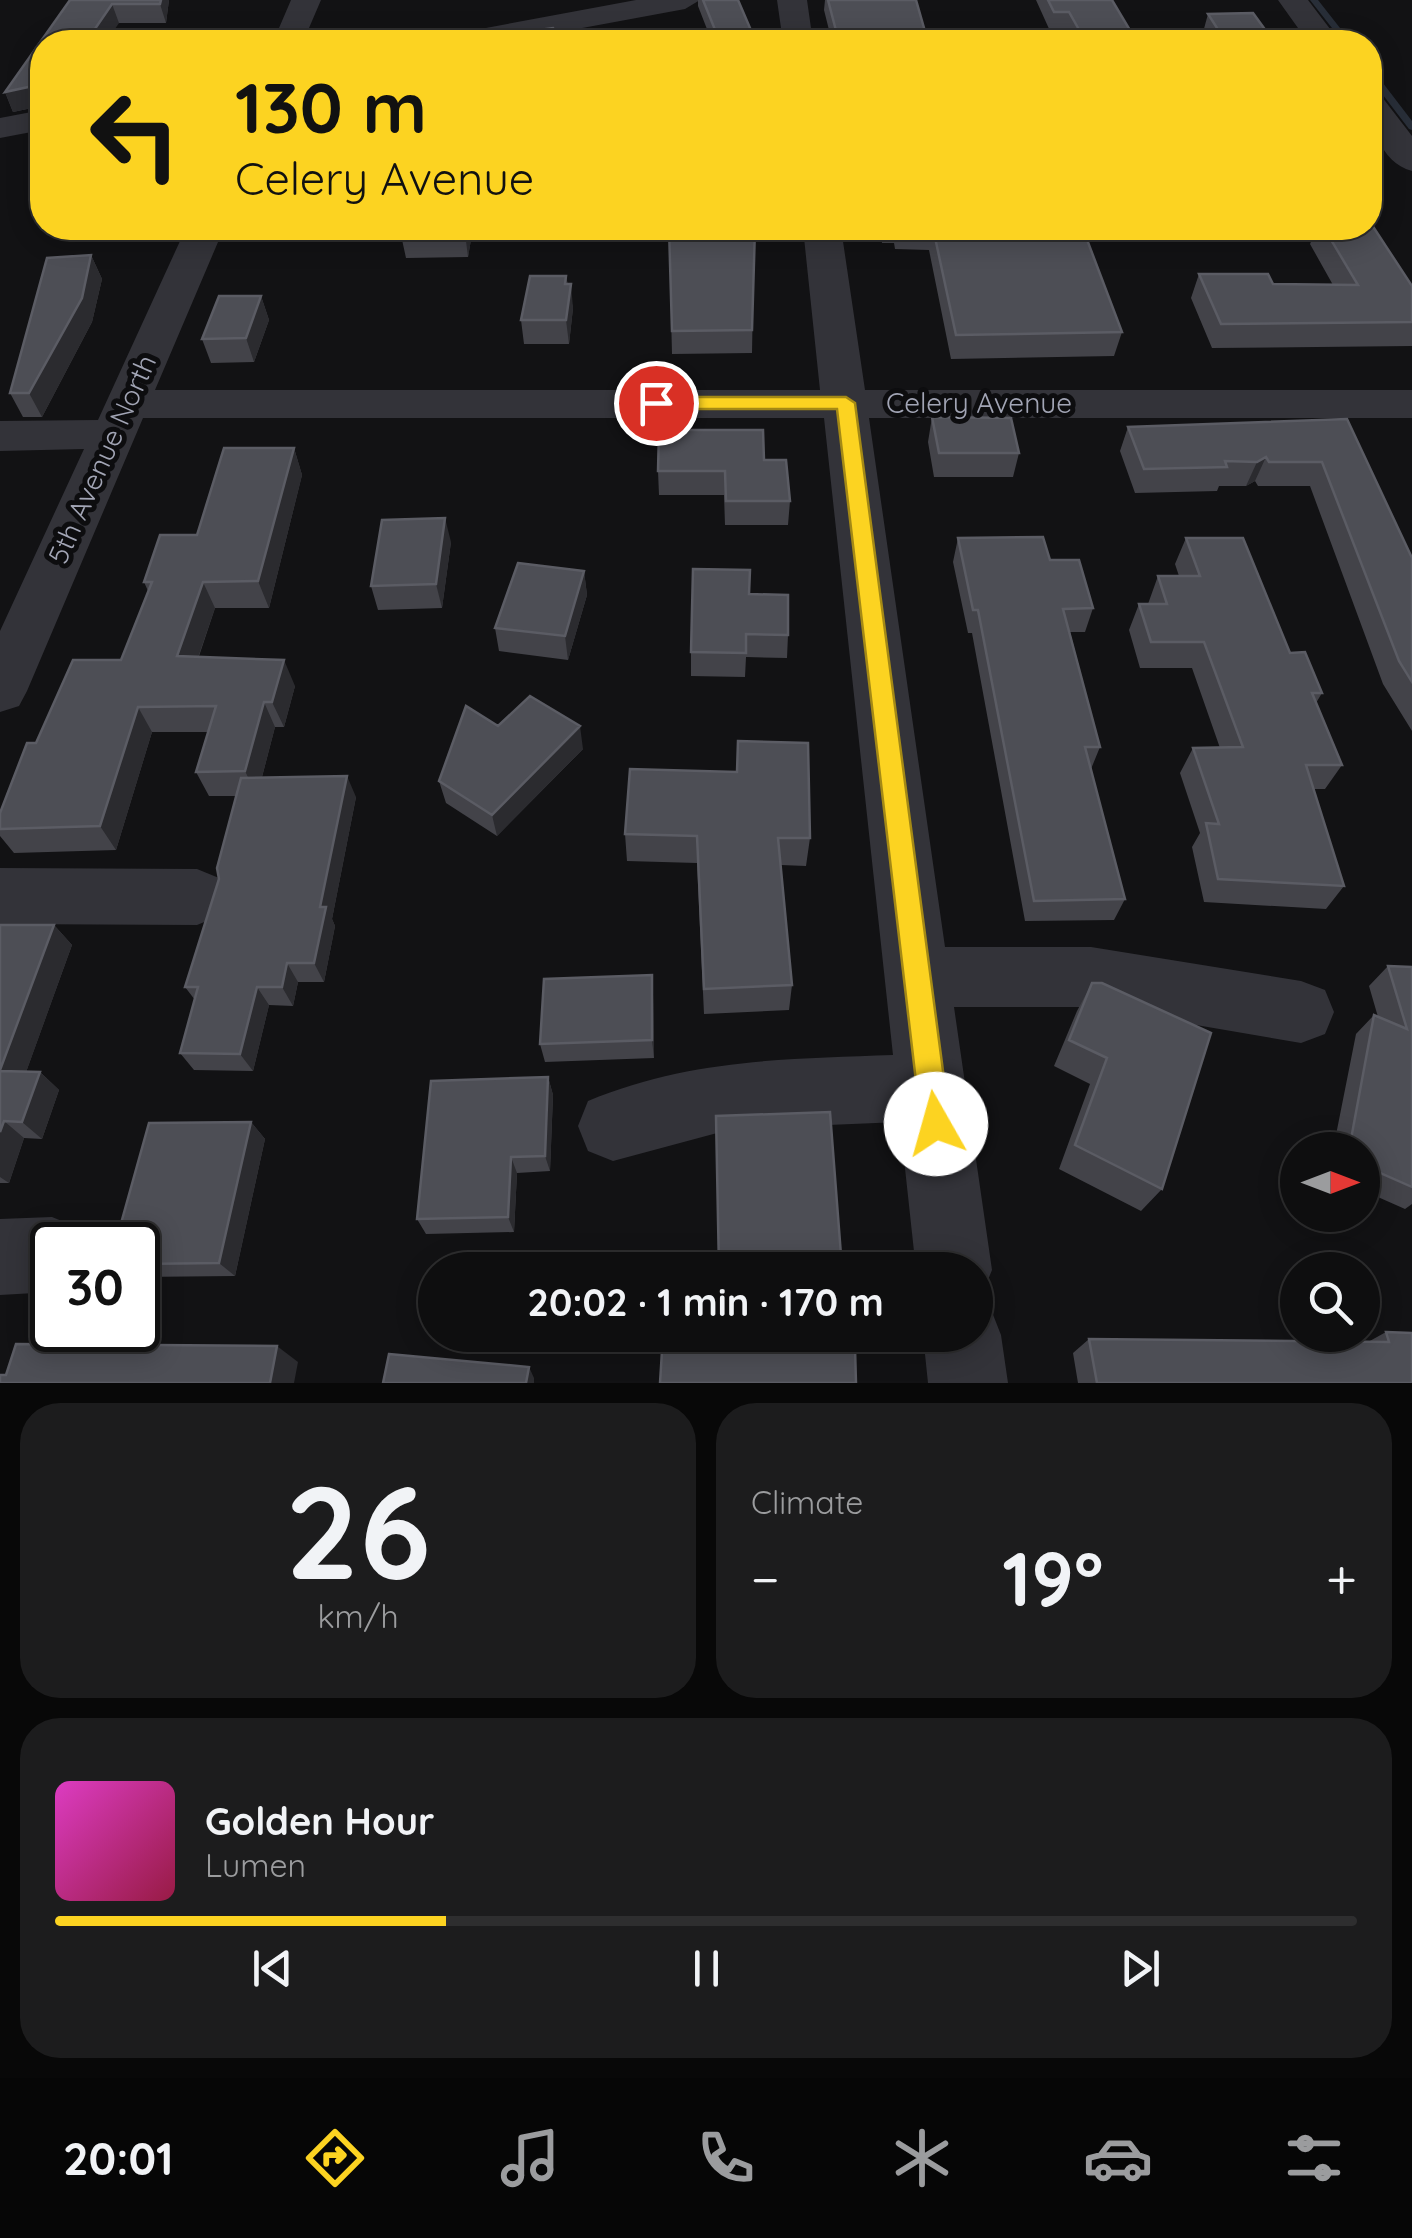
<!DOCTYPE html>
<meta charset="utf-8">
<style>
:root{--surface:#0e0e0f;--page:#1c1c1d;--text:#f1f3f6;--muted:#9b9c9e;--line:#2e2e2f;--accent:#fcd321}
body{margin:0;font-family:Quicksand,sans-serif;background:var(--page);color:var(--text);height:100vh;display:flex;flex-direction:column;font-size:38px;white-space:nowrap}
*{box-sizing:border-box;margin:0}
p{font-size:32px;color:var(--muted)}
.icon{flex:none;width:55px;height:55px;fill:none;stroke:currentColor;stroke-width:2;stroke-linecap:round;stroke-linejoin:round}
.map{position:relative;height:1383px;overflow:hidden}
.side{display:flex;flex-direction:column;gap:20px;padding:20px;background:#080808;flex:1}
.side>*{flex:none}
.top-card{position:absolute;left:30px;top:30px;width:1352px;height:210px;border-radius:40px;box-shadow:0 5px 25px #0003,0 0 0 2px var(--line);background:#fcd321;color:#111;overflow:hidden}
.needle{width:65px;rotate:90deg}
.fabs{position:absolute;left:1280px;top:1132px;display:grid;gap:20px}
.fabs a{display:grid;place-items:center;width:100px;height:100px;border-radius:50%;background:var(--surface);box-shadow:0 5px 25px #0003,0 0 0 2px var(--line);font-size:50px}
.speed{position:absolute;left:30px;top:1222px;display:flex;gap:20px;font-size:50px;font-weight:700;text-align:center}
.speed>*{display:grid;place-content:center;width:130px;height:130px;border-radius:50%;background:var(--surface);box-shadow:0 5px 25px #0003,0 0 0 2px var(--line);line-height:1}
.speed .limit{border:5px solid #111;border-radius:15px;background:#fff;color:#111}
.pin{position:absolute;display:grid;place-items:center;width:85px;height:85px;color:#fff;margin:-42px;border:5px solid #fff;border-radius:50%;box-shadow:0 2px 10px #0007}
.me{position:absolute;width:110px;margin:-55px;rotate:353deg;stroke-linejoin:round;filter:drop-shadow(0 0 8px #0008)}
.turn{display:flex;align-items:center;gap:35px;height:210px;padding:0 40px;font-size:45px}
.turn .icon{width:130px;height:130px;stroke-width:2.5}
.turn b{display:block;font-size:70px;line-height:85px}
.big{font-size:75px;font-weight:700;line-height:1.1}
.side .card{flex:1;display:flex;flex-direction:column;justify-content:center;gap:15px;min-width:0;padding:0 35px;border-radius:40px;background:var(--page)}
.side .dial{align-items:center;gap:0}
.dial b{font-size:130px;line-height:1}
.song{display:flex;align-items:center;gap:30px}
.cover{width:120px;height:120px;border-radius:15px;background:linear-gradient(135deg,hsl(310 70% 55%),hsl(340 70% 35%))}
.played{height:10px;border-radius:5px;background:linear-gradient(90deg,var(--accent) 30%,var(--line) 30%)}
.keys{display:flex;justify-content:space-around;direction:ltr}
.heat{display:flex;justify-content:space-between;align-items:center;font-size:55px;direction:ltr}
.side .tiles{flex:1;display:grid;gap:20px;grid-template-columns:1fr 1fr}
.card:last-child{grid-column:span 2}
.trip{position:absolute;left:418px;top:1252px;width:575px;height:100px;border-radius:50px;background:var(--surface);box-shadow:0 5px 25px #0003,0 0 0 2px var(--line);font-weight:700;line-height:100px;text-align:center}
.tabs{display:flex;height:160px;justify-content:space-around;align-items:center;background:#060606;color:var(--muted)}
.tabs .icon{width:70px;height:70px}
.tabs .selected{color:var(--accent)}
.tabs b{font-size:45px;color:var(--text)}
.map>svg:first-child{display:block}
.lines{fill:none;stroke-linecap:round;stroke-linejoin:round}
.stream{fill:#282e38;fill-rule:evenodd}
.minor{fill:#333339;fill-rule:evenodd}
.wall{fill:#434349}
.shaded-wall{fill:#2b2b2f}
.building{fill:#4d4e55;stroke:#5b5c64;stroke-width:2.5}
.route{fill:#fcd321;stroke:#a48915;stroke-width:2.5}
.labels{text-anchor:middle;stroke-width:10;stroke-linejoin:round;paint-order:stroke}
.street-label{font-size:28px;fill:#a2a5b5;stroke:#0d0d0f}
</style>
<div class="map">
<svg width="1412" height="1383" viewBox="0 0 1412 1383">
<rect width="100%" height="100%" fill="#121214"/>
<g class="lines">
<path class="stream" d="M 1310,0 L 1318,0 L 1351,42 L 1343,42 Z
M 1370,70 L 1373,70 L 1412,121 L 1412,130 L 1409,129 L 1370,78 Z"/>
<path class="minor" d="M 291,0 L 321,0 L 303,42 L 273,42 Z
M 636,0 L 700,0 L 685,9 L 507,42 L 443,42 L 459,33 Z
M 777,0 L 807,0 L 813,42 L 783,42 Z
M 1278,0 L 1308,0 L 1340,42 L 1308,42 Z
M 1370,94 L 1382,97 L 1412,136 L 1412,171 C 1379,162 1370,123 1370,94 Z
M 42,110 L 42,130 L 0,138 L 0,118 Z
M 186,228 L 224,228 L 155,390 L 820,390 L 803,228 L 841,228 L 865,390 L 1412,390 L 1412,418 L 869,418 L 945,947 L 1091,947 L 1301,981 L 1325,990 L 1334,1012 L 1325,1034 L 1301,1043 L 1091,1007 L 954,1007 L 992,1270 L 981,1297 L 975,1299 L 975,1270 L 916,1270 L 900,1122 L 732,1129 L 613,1161 L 588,1151 L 578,1126 L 588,1101 C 689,1059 786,1059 893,1055 L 824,418 L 143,418 L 27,691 L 19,706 L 0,712 L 0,631 L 84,449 L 0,451 L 0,421 L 98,420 Z
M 0,868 L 197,869 L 219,878 L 228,897 L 219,916 L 197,925 L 0,924 Z
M 52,1217 L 79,1228 L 86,1245 L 52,1245 L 52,1292 L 0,1295 L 0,1219 Z
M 975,1301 L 990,1307 L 1001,1335 L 1008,1383 L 928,1383 L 923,1335 L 975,1335 Z"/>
</g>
<path class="wall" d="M 70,0 L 169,0 L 166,23 L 119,23 L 42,42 L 42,108 L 41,106 L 13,112 L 5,92 Z
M 698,0 L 738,0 L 756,42 L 712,42 L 698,6 Z
M 825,0 L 916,0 L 928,42 L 832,42 L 824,10 Z
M 1036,0 L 1112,0 L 1137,42 L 1071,42 L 1065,31 L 1050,31 Z
M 1208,14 L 1274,42 L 1206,42 L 1202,36 Z
M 473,228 L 468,257 L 406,258 L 401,235 Z
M 664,228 L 770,228 L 770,240 L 754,240 L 752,353 L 672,354 L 669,234 L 665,234 Z
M 880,228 L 970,228 L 1122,332 L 1114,356 L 951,359 L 929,250 L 895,249 L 894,243 L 882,243 Z
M 1317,228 L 1370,228 L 1412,286 L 1412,346 L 1212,348 L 1191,298 L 1199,274 L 1273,284 L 1333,285 L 1310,244 Z
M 91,255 L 102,279 L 92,322 L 42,417 L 23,417 L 10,393 Z
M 566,276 L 573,308 L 569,344 L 524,344 L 521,320 Z
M 261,296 L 269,320 L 254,362 L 211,363 L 202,339 Z
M 932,417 L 1019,453 L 1013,477 L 934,477 L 928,442 Z
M 1347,419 L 1412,558 L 1412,731 L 1383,684 L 1310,486 L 1258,486 L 1255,481 L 1246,486 L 1219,486 L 1217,491 L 1135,493 L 1120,451 L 1128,427 Z
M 294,448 L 302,475 L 269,608 L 215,608 L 199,656 L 295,686 L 284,727 L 275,727 L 262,777 L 356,797 L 332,919 L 335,926 L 324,982 L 298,982 L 293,1006 L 269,1005 L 253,1071 L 194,1070 L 180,1053 L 195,1000 L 185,987 L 219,879 L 236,796 L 209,796 L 196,772 L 208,732 L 152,732 L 116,850 L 14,853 L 0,836 L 0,813 L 36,743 L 121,660 L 148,591 L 144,582 Z
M 764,460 L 790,501 L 788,525 L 725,525 L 724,495 L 659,495 L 658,471 Z
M 958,538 L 1050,560 L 1093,608 L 1085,632 L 1070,632 L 1100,747 L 1091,769 L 1125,899 L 1114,920 L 1025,921 L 972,633 L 968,633 L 953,562 Z
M 1186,538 L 1290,653 L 1322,693 L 1316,703 L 1342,765 L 1325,789 L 1314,789 L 1344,886 L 1326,909 L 1204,902 L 1192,847 L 1200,833 L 1180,773 L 1193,748 L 1220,748 L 1192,668 L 1140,668 L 1129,630 L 1139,604 L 1148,604 L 1158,576 L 1179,576 L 1175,564 Z
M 451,542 L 442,608 L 378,610 L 371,586 Z
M 584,571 L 587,595 L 568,660 L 499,651 L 495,628 Z
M 749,594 L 788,635 L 787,658 L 746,657 L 745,677 L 691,676 L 691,652 Z
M 498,726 L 583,749 L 497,836 L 446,803 L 439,781 Z
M 625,834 L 810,838 L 806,866 L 781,865 L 792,985 L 789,1010 L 704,1014 L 697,863 L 627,861 Z
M 0,925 L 54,925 L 72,945 L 26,1072 L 40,1072 L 59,1090 L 42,1139 L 24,1138 L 9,1183 L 0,1183 Z
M 1388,966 L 1412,967 L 1412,1204 L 1405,1209 L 1362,1190 L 1362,1150 L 1333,1150 L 1356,1034 L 1374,1015 L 1378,1017 L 1369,986 Z
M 1092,983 L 1162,1189 L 1141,1211 L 1059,1169 L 1090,1084 L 1054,1066 L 1077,1011 Z
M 653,994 L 654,1058 L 545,1062 L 540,1044 Z
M 548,1077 L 553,1095 L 550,1171 L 517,1173 L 514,1232 L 426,1234 L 417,1219 Z
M 716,1116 L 841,1255 L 836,1270 L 719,1270 Z
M 251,1122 L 265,1139 L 235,1276 L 138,1277 L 138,1245 Z
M 1386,1332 L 1412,1383 L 1078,1383 L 1073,1353 L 1089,1339 L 1368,1342 Z"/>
<path class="shaded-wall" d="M 161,0 L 169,0 L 166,23 L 160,4 Z
M 112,4 L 119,23 L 106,42 L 86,42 Z
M 33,86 L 41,106 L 13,112 L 5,92 Z
M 465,228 L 473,228 L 468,257 L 465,233 Z
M 91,255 L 102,279 L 92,322 L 42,417 L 29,393 Z
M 566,276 L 569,299 L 571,284 L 573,308 L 569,344 L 566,320 Z
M 261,296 L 269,320 L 254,362 L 246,338 Z
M 294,448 L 302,475 L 269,608 L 258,581 Z
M 1266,457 L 1255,481 L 1246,486 L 1257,462 Z
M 445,518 L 451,542 L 442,608 L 436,584 Z
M 584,571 L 587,595 L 568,660 L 565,636 Z
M 203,582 L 215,608 L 190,681 L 177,656 Z
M 284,660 L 295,686 L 284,727 L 272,702 Z
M 264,702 L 275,727 L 257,796 L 245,771 Z
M 138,707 L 152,732 L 116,850 L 100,826 Z
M 580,726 L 583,749 L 497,836 L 492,815 Z
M 347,776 L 356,797 L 332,919 L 335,926 L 324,982 L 314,963 L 320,907 Z
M 54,925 L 72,945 L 20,1089 L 0,1072 Z
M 287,963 L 298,982 L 293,1006 L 282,987 Z
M 652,975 L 653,994 L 654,1058 L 652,1040 Z
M 257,987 L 269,1005 L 253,1071 L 240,1054 Z
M 40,1072 L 59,1090 L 42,1139 L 22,1122 Z
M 548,1077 L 553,1095 L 550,1171 L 545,1156 Z
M 4,1121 L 24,1138 L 9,1183 L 0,1177 L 0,1132 Z
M 251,1122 L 265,1139 L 235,1276 L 219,1263 Z
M 511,1157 L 517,1173 L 514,1232 L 508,1217 Z
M 277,1346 L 298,1362 L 294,1383 L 270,1383 Z
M 529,1367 L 534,1378 L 534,1383 L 526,1383 Z"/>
<path class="building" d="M 70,0 L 161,0 L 160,4 L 112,4 L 86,42 L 42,42 L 42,94 L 37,94 L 33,86 L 5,92 Z
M 703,0 L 738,0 L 756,42 L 720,42 Z
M 828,0 L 916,0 L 928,42 L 839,42 Z
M 1048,0 L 1112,0 L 1137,42 L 1086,42 L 1069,12 L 1054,12 Z
M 1253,13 L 1274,42 L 1226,42 L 1208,14 Z
M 553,28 L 565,42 L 500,42 L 495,36 Z
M 1370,222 L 1412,286 L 1412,322 L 1221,324 L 1199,274 L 1268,274 L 1273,284 L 1358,285 L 1324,228 L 1370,228 Z
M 402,228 L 465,228 L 465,233 L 401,235 Z
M 669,228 L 755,228 L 752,330 L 672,331 Z
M 933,228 L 970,228 L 971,229 L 1083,229 L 1122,332 L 956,335 Z
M 91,255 L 82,298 L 29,393 L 10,393 L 47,258 Z
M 530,276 L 566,276 L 565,284 L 571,284 L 566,320 L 521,320 Z
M 219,296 L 261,296 L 246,338 L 202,339 Z
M 932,417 L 1011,418 L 1019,453 L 939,453 Z
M 1347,419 L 1412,558 L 1412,682 L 1399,661 L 1322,462 L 1269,462 L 1266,457 L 1257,462 L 1225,461 L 1227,467 L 1144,469 L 1128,427 Z
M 659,430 L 763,430 L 764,460 L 786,460 L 790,501 L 726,501 L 725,471 L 658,471 Z
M 224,448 L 294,448 L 258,581 L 203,582 L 177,656 L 284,660 L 272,702 L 264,702 L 245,771 L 196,772 L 216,706 L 138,707 L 100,826 L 0,829 L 0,813 L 27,743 L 36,743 L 73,660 L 121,660 L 152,582 L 144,582 L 160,535 L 197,535 Z
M 445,518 L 436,584 L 371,586 L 382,520 Z
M 1043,537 L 1050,560 L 1079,560 L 1093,608 L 1063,609 L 1100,747 L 1085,747 L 1125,899 L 1034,901 L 978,610 L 973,610 L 958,538 Z
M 1186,538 L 1243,538 L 1290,653 L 1305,652 L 1322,693 L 1312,693 L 1342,765 L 1306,765 L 1344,886 L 1218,879 L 1206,823 L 1219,824 L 1193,748 L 1243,747 L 1204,642 L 1151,642 L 1139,604 L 1167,604 L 1158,576 L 1200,576 Z
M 518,563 L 584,571 L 565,636 L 495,628 Z
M 693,569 L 750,570 L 749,594 L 788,595 L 788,635 L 746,634 L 746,653 L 691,652 Z
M 530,696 L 580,726 L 492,815 L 439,781 L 466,706 L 498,726 Z
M 738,741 L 808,743 L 810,838 L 778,838 L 792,985 L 704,989 L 697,836 L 625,834 L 630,769 L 737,772 Z
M 347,776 L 320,907 L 326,907 L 314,963 L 287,963 L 282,987 L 257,987 L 240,1054 L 180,1053 L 198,987 L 185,987 L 219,879 L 217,868 L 241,778 Z
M 0,925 L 54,925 L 0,1070 Z
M 1388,966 L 1412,967 L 1412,1187 L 1362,1165 L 1362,1150 L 1349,1150 L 1374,1015 L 1407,1029 Z
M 652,975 L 652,1040 L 540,1044 L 544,979 Z
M 1092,983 L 1102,983 L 1211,1033 L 1162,1189 L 1075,1145 L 1107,1058 L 1069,1040 Z
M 0,1071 L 40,1072 L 22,1122 L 4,1121 L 0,1132 Z
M 548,1077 L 545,1156 L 511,1157 L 508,1217 L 417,1219 L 431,1081 Z
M 830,1112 L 841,1255 L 788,1256 L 788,1270 L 719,1270 L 716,1116 Z
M 251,1122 L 219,1263 L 138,1264 L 138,1245 L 115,1245 L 149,1123 Z
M 1386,1332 L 1412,1333 L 1412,1383 L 1097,1383 L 1089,1339 L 1389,1342 Z
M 663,1335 L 788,1335 L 788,1346 L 855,1348 L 856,1383 L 660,1383 Z
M 16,1344 L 277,1346 L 270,1383 L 0,1383 L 0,1375 L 6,1375 Z
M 389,1354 L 529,1367 L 526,1383 L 383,1383 Z"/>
<path class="route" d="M 846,397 L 855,403 L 950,1124 L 946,1134 L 936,1138 L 925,1134 L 921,1124 L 837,409 L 656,409 L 647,403 L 656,397 Z"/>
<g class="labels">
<g class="street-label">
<text x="979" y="413">Celery Avenue</text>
<text transform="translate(102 459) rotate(-66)" y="10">5th Avenue North</text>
</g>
</g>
</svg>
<div class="fabs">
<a><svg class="needle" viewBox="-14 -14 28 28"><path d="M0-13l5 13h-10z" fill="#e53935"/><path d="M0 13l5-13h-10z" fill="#9b9c9e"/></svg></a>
<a><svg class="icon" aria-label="search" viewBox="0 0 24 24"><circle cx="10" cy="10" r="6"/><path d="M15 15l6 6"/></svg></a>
</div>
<div class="speed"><div class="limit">30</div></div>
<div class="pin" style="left:656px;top:403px;background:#d93025"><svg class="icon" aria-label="arrive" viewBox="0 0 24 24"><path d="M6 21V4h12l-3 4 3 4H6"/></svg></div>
<svg class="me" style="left:936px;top:1124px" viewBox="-20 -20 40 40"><circle r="19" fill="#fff"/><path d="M0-13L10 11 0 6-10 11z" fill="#fcd321"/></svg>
<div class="trip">20:02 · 1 min · 170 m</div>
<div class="top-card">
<div class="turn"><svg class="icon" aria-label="left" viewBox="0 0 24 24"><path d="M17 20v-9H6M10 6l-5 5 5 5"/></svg><div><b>130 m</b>Celery Avenue</div></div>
</div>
</div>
<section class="side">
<div class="tiles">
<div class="card dial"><b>26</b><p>km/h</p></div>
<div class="card"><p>Climate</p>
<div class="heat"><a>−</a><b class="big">19°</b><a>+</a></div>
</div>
<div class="card">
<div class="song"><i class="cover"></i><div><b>Golden Hour</b><p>Lumen</p></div></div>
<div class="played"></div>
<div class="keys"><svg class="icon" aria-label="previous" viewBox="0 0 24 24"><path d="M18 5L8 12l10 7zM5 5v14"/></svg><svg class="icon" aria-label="pause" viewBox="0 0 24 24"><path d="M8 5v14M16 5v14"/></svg><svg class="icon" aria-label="next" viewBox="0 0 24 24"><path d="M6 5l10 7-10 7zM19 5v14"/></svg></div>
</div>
</div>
</section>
<nav class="tabs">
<b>20:01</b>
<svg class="icon selected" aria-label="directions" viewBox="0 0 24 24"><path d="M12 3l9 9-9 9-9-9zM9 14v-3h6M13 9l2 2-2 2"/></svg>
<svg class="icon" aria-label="music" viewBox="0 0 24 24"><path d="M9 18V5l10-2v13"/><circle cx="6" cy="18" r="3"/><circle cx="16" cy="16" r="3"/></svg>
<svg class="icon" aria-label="phone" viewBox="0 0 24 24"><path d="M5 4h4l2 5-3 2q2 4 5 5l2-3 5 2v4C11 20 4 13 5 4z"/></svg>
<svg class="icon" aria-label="climate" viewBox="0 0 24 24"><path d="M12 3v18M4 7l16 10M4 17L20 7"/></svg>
<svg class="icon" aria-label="car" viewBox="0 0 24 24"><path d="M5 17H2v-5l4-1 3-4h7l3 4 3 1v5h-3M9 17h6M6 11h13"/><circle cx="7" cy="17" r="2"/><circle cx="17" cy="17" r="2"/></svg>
<svg class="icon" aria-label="filters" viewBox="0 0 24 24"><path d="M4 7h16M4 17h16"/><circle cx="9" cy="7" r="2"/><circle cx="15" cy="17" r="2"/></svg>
</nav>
